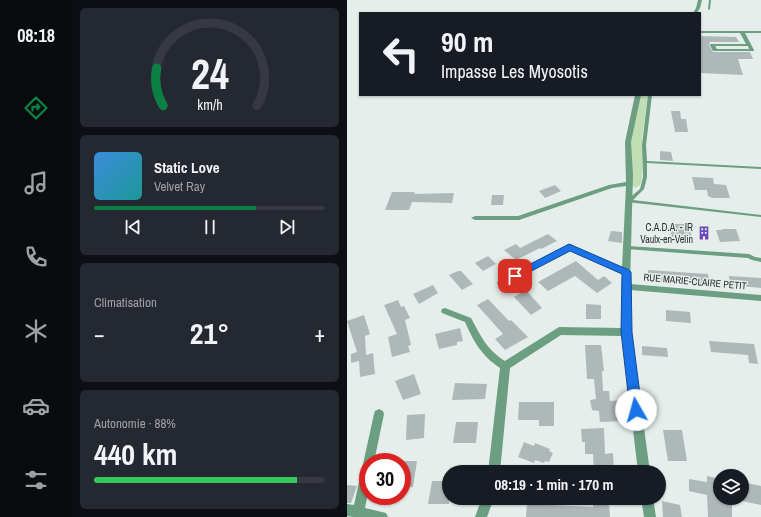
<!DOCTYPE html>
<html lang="fr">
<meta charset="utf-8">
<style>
:root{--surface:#171b24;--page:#242831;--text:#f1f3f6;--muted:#9ea1a6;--line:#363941;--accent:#0b8043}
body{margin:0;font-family:"Archivo Narrow",sans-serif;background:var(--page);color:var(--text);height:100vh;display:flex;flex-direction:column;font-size:15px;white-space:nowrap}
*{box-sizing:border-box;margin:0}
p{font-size:13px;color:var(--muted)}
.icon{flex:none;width:22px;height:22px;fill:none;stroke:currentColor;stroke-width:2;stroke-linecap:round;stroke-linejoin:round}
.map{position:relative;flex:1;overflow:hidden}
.details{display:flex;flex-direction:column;gap:8px;padding:8px;background:#0d0f14;width:275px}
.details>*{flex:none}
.banner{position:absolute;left:12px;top:12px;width:342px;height:84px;border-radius:0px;box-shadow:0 1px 3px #0004;background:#171b24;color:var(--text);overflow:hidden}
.controls{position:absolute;left:366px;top:469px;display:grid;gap:8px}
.controls a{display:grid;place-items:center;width:36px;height:36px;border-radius:50%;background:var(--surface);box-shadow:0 1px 3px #0004;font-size:20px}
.speed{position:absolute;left:12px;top:453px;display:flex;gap:8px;font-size:20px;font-weight:700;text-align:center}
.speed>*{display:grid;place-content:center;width:52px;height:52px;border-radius:50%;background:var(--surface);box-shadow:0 1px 3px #0004;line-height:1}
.speed .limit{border:6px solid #d22;background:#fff;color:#111}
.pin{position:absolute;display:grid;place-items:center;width:34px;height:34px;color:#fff;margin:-17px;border-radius:8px;box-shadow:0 2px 6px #0006}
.me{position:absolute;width:44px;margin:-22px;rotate:353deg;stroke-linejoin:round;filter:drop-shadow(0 0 3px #0008)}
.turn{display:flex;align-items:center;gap:14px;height:84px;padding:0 16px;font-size:18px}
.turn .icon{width:52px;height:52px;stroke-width:2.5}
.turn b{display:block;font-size:28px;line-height:34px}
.big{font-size:30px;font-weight:800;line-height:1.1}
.details .tile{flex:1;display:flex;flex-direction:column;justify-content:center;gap:6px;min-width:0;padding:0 14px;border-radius:6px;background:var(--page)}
.details .dial{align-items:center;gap:0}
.dial svg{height:104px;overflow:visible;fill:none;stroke:var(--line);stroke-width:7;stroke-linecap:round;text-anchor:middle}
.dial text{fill:var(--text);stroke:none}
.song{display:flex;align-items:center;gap:12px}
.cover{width:48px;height:48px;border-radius:6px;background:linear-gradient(135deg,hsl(210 70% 55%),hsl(180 70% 35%))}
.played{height:4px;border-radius:2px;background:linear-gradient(90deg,var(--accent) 70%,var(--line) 70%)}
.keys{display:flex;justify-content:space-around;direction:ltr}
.heat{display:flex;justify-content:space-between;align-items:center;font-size:22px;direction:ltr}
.charge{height:6px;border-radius:3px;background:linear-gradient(90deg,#34c759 88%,var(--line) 0)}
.trip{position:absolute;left:95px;top:465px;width:224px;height:40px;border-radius:20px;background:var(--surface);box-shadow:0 1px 3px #0004;font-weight:800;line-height:40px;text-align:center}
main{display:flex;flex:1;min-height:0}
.dock{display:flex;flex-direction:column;width:72px;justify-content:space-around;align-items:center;background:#090b0e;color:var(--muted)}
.dock .icon{width:28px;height:28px}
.dock .on{color:var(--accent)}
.dock b{font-size:18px;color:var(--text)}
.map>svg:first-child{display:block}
.green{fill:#c0ddb3}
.building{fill:#afb8b9}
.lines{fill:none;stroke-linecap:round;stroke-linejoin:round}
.service{fill:#6c9e81;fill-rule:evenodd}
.minor{fill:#6c9e81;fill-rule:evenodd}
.route{fill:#1a73e8;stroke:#114b97}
.labels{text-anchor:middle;stroke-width:3;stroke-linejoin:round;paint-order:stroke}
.poi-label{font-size:10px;fill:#2c2f2e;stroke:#e6eeec;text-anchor:end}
.street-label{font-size:10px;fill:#2c2f2e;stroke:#e6eeec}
</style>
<main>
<nav class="dock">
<b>08:18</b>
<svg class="icon on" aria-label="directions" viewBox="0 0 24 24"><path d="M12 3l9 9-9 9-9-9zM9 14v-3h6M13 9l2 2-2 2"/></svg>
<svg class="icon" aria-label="music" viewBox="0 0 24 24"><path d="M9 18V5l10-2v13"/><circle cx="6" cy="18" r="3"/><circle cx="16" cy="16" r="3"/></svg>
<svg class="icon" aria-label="phone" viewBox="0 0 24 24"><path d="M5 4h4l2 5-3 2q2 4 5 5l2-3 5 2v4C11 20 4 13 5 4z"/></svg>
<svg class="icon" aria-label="climate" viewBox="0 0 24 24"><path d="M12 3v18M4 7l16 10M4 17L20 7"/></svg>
<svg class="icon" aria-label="car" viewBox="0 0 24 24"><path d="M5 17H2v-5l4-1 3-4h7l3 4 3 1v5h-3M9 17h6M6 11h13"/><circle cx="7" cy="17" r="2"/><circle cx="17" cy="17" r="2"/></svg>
<svg class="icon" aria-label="filters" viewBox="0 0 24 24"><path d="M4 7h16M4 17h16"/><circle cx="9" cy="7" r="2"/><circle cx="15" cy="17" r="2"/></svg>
</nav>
<section class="details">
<div class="tile dial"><svg viewBox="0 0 100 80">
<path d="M14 69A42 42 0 1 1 86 69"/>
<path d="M14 69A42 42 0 0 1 9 40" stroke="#0b8043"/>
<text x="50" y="56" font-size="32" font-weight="700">24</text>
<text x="50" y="72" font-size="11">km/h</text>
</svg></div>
<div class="tile">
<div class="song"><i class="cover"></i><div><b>Static Love</b><p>Velvet Ray</p></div></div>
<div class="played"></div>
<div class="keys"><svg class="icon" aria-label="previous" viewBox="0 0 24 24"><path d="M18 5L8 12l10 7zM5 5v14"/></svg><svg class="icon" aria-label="pause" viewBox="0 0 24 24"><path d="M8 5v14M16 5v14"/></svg><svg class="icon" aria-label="next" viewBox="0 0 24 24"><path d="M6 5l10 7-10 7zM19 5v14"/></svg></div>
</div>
<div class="tile"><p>Climatisation</p>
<div class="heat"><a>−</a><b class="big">21°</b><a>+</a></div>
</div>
<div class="tile"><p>Autonomie · 88%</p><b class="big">440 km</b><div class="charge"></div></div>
</section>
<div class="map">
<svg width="414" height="517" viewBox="0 0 414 517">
<rect width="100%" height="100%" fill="#e6eeec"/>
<path class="green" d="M 293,95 L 301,95 L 295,138 L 295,178 L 293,185 L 288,188 L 285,185 C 285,171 283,157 284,144 C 285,127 289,111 293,95 Z"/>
<path class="building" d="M 353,36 L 389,37 L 392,42 L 396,42 L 363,42 L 362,45 L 366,52 L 403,52 L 406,59 L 391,59 L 396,75 L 353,73 Z
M 324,111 L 333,111 L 334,119 L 339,119 L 341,132 L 328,132 Z
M 313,151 L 324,152 L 326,161 L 313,160 Z
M 345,177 L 366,178 L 367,184 L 379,185 L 383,198 L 365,198 L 361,196 L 360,190 L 348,190 Z
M 208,185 L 214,191 L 198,198 L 192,191 Z
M 45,192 L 68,192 L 67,194 L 107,193 L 105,203 L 65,202 L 62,210 L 38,210 Z
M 145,195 L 157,195 L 156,205 L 144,205 Z
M 327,224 L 341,224 L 345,237 L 325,237 L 322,225 Z
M 375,229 L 389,229 L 393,241 L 373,242 L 369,230 L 375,230 Z
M 264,231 L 275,232 L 275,243 L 261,241 Z
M 201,234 L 210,241 L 194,249 L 193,248 L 169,260 L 157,250 L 169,244 L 173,248 Z
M 141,256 L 149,264 L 136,271 L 128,263 Z
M 229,261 L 251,280 L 257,276 L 265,283 L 250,293 L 228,276 L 201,291 L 191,282 Z
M 301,270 L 361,274 L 363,285 L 301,280 Z
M 111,271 L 114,271 L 126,284 L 115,290 L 102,275 Z
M 382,276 L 414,278 L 414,288 L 383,285 Z
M 86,285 L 91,293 L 72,304 L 66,294 Z
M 179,290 L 195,308 L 184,315 L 167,297 Z
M 141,299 L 162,321 L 164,320 L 181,337 L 158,350 L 148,339 L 156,334 L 130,305 Z
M 51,300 L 54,307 L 57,306 L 63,318 L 58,320 L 64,345 L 61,346 L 63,352 L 45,357 L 41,337 L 50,334 L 37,305 Z
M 239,304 L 254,305 L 254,319 L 239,319 Z
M 319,310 L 343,312 L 344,323 L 319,321 Z
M 17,315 L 23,334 L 18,336 L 19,355 L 26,353 L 28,374 L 13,377 L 12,361 L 4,363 L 4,354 L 10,352 L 0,321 Z
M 113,328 L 116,341 L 110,342 L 110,345 L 92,349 L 88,334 Z
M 362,341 L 407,344 L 411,364 L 402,363 L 401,355 L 364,352 Z
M 238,345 L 254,345 L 257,371 L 255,371 L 256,391 L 262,391 L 263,401 L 279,400 L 282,421 L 253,422 L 252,411 L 245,410 L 243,400 L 249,399 L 247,379 L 240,379 Z
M 295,346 L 320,348 L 321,357 L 295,355 Z
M 67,374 L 74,394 L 56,400 L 48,381 Z
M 108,383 L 140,384 L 138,399 L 105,400 Z
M 172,402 L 207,402 L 207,426 L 192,426 L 192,420 L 171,420 Z
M 78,414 L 77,438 L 59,440 L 60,415 Z
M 109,422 L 131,422 L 129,443 L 106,443 Z
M 257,428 L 258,454 L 266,453 L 267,472 L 247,472 L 246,454 L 238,454 L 238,442 L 235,442 L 234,429 Z
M 316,430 L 335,430 L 340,461 L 321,461 Z
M 177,442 L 187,446 L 188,443 L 203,449 L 202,451 L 206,453 L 202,462 L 198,461 L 197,463 L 188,460 L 187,463 L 171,457 Z
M 55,461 L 70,461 L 66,487 L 55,488 Z
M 360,476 L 369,478 L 369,483 L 373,484 L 373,498 L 385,498 L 385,517 L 361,517 L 360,495 L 342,491 L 342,479 L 360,482 Z
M 85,481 L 102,481 L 102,504 L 81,504 Z
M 395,482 L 414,486 L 414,505 L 395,501 Z
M 0,485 L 10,486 L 4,503 L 0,503 Z
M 315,501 L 333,505 L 335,517 L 316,517 Z
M 246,502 L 262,503 L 263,517 L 179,517 L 180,504 L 246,507 Z"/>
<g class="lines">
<path class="service" d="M 362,0 L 364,0 L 363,9 L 362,10 L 361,9 Z
M 301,95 L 305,95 L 299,145 L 300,161 L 414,167 L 414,169 L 300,163 L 300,177 L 297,189 L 286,200 L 414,215 L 414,217 L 280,202 L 280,200 L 293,189 L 296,177 L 295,145 Z
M 281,246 L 402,254 L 408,257 L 414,258 L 414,262 L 405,260 L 401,258 L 279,249 L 279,247 Z"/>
<path class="minor" d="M 351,0 L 355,0 L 353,8 L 350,13 L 346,13 L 349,8 Z
M 353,31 L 414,31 L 414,33 L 398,33 L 407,50 L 407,51 L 366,51 L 363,45 L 363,44 L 399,44 L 393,33 L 353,33 ZM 368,46 L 401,46 L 402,49 L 370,49 Z
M 288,95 L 294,95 L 284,142 L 286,175 L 283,284 L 414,295 L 414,301 L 283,290 L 284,332 L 303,472 L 291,472 L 275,336 L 214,335 L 163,368 L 153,472 L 141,472 L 153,368 C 134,355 127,342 118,322 L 95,313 L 94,311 L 95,309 L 98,308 L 124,318 C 134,336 139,349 158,361 L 212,327 L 274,328 L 275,274 L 223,250 L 157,285 L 151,285 L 150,283 L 151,281 L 223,244 L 275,267 L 279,186 L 265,188 L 172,220 L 128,220 L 124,218 L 128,216 L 171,216 L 262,185 L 279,182 L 278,142 Z
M 32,409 L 36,411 L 37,414 L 27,462 L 21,462 L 21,492 L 18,508 L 39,513 L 41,517 L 6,517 L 0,516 L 0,504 L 7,505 L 27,414 L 28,411 Z
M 135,498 L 147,498 L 140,517 L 128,517 Z
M 294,498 L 306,498 L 309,517 L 297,517 Z"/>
</g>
<path class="route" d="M 222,244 L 282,270 L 284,272 L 285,332 L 295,410 L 293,413 L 289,415 L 285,413 L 283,410 L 274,332 L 275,274 L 223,251 L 171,278 L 164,278 L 163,276 L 164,274 Z"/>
<defs>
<g id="building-bare" transform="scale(1.08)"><path d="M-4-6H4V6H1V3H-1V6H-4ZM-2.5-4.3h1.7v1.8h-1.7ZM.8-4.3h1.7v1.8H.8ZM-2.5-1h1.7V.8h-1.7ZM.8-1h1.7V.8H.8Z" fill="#6e46be" stroke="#e6eeec" stroke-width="2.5" paint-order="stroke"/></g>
</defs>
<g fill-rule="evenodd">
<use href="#building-bare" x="357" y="233"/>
</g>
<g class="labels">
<g class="poi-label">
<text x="346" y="231">C.A.D.A. - IR<tspan x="346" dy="12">Vaulx-en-Velin</tspan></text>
</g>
<g class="street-label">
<text transform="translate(348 281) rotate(5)" y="4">RUE MARIE-CLAIRE PETIT</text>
</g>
</g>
</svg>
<div class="controls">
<a><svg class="icon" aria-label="layers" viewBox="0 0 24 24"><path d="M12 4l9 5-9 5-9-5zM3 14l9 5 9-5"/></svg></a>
</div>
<div class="speed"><div class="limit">30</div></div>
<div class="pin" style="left:168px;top:276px;background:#d93025"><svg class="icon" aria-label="arrive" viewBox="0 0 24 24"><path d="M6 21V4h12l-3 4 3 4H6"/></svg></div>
<svg class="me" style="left:289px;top:410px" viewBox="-20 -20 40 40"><circle r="19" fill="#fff"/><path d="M0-13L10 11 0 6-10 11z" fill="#1a73e8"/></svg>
<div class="trip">08:19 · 1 min · 170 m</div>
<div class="banner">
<div class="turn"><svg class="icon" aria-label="left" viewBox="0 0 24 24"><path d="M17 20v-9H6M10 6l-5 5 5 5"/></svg><div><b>90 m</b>Impasse Les Myosotis</div></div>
</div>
</div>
</main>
